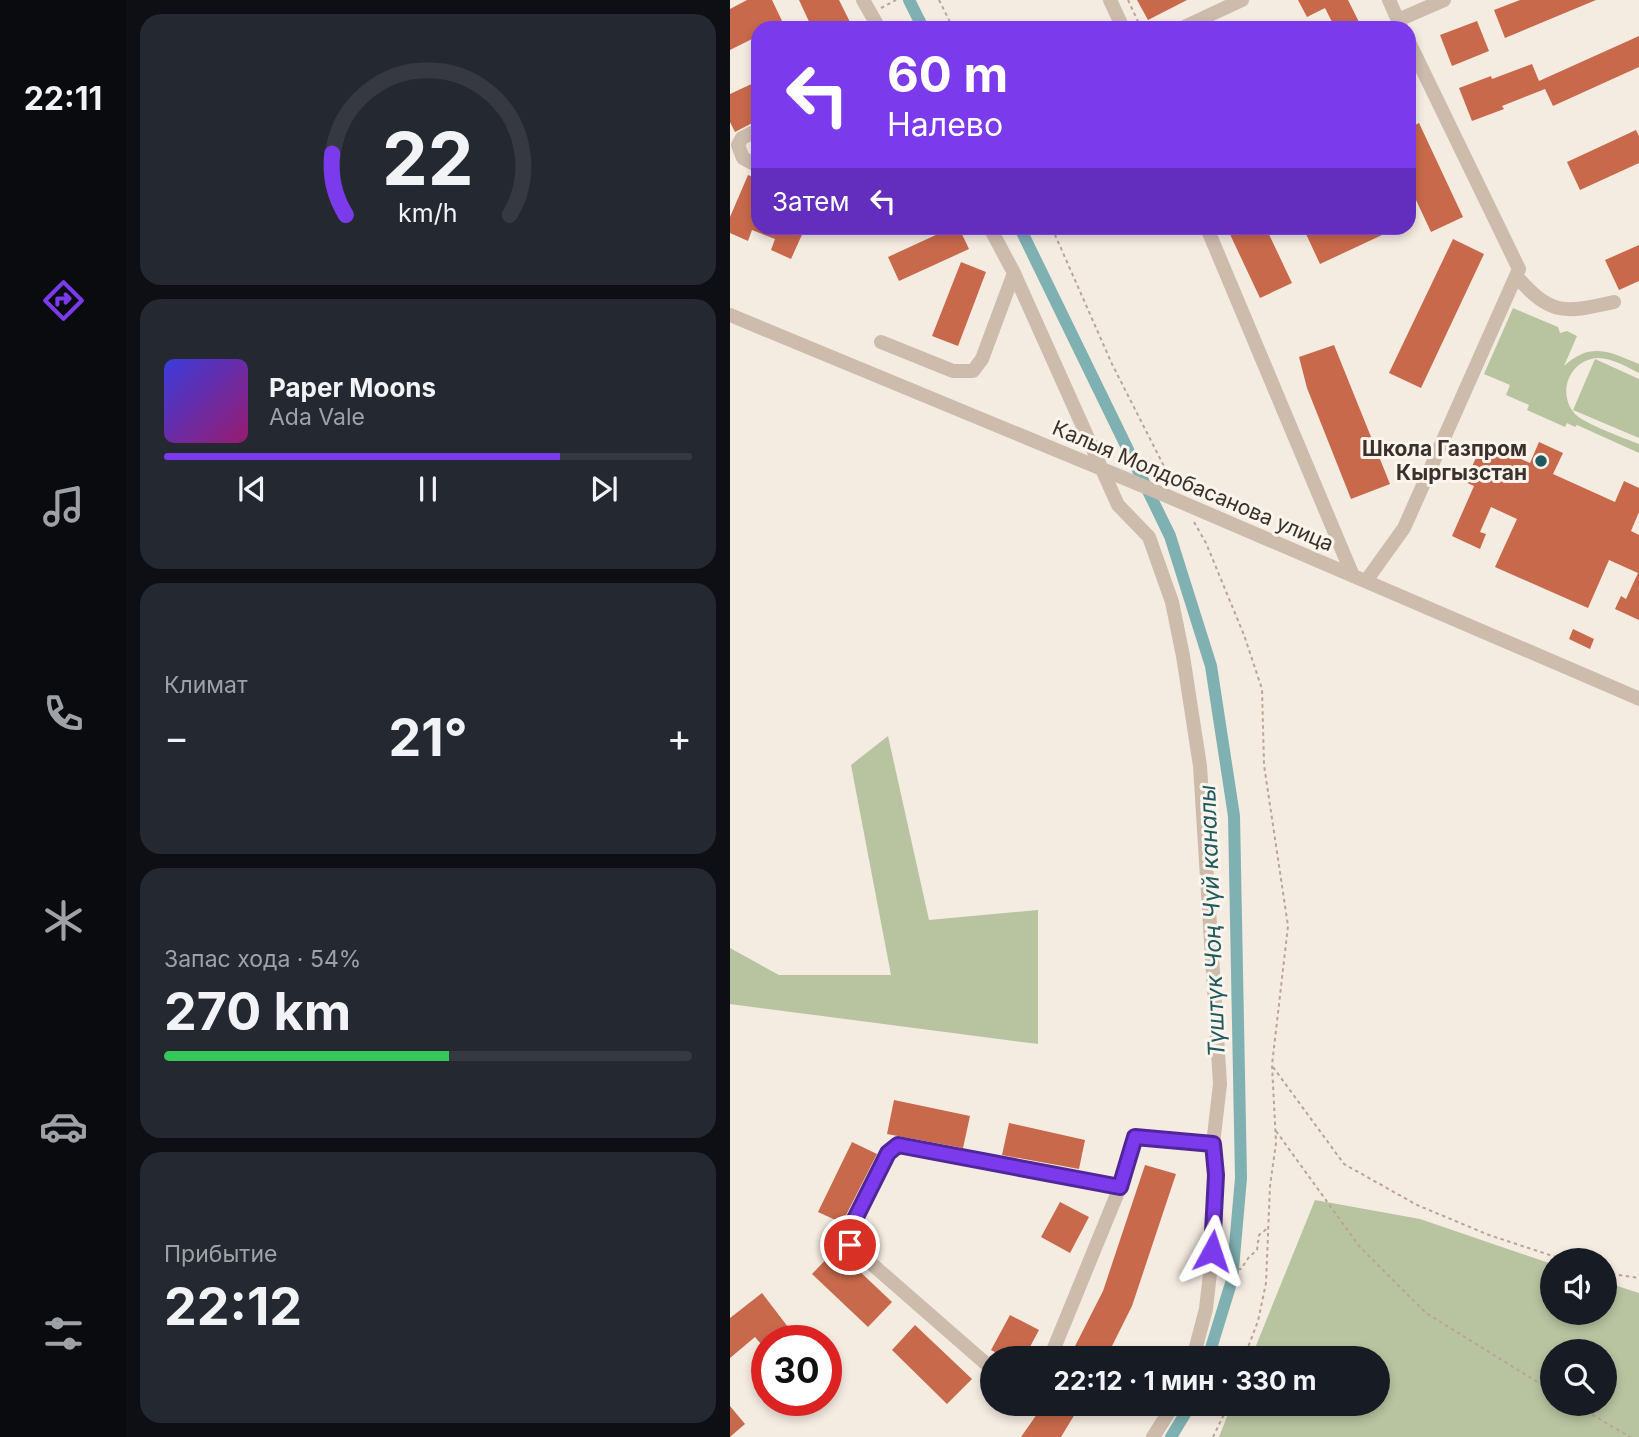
<!DOCTYPE html>
<html lang="ru">
<meta charset="utf-8">
<style>
:root{--surface:#171b24;--page:#242831;--text:#f1f3f6;--muted:#9ea1a6;--line:#363941;--accent:#7c3aed}
body{margin:0;font-family:Inter,sans-serif;background:var(--page);color:var(--text);height:100vh;display:flex;flex-direction:column;font-size:26px;white-space:nowrap}
*{box-sizing:border-box;margin:0}
p{font-size:23px;color:var(--muted)}
.icon{flex:none;width:38px;height:38px;fill:none;stroke:currentColor;stroke-width:2;stroke-linecap:round;stroke-linejoin:round}
.map{position:relative;flex:1;overflow:hidden}
.details{display:flex;flex-direction:column;gap:14px;padding:14px;background:#0d0f14;width:604px}
.details>*{flex:none}
.top-card{position:absolute;left:21px;top:21px;width:665px;height:214px;border-radius:21px;box-shadow:0 4px 10px #0003;background:#7c3aed;color:#fff;overflow:hidden}
.buttons{position:absolute;left:810px;top:1248px;display:grid;gap:14px}
.buttons a{display:grid;place-items:center;width:77px;height:77px;border-radius:50%;background:var(--surface);box-shadow:0 4px 10px #0003;font-size:35px}
.speed{position:absolute;left:21px;top:1325px;display:flex;gap:14px;font-size:35px;font-weight:700;text-align:center}
.speed>*{display:grid;place-content:center;width:91px;height:91px;border-radius:50%;background:var(--surface);box-shadow:0 4px 10px #0003;line-height:1}
.speed .limit{border:10px solid #d22;background:#fff;color:#111}
.pin{position:absolute;display:grid;place-items:center;width:60px;height:60px;color:#fff;margin:-30px;border:4px solid #fff;border-radius:50%;box-shadow:0 2px 7px #0007}
.me{position:absolute;width:77px;margin:-38px;rotate:5deg;stroke-linejoin:round;filter:drop-shadow(0 0 5px #0008)}
.turn{display:flex;align-items:center;gap:24px;height:147px;padding:0 21px;font-size:32px}
.turn .icon{width:91px;height:91px;stroke-width:2.5}
.turn b{display:block;font-size:49px;line-height:60px}
.then{display:flex;align-items:center;height:66px;padding:0 21px;background:#0003;gap:14px;font-size:26px}
.big{font-size:52px;font-weight:700;line-height:1.1}
.details .card{flex:1;display:flex;flex-direction:column;justify-content:center;gap:10px;min-width:0;padding:0 24px;border-radius:21px;background:var(--page)}
.details .dial{align-items:center;gap:0}
.dial svg{height:182px;overflow:visible;fill:none;stroke:var(--line);stroke-width:7;stroke-linecap:round;text-anchor:middle}
.dial text{fill:var(--text);stroke:none}
.song{display:flex;align-items:center;gap:21px}
.cover{width:84px;height:84px;border-radius:10px;background:linear-gradient(135deg,hsl(240 70% 55%),hsl(320 70% 35%))}
.played{height:7px;border-radius:4px;background:linear-gradient(90deg,var(--accent) 75%,var(--line) 75%)}
.keys{display:flex;justify-content:space-around;direction:ltr}
.heat{display:flex;justify-content:space-between;align-items:center;font-size:38px;direction:ltr}
.charge{height:10px;border-radius:5px;background:linear-gradient(90deg,#34c759 54%,var(--line) 0)}
.trip{position:absolute;left:250px;top:1346px;width:410px;height:70px;border-radius:35px;background:var(--surface);box-shadow:0 4px 10px #0003;font-weight:700;line-height:70px;text-align:center}
main{display:flex;flex:1;min-height:0}
.tabs{display:flex;flex-direction:column;width:126px;justify-content:space-around;align-items:center;background:#090b0e;color:var(--muted)}
.tabs .icon{width:49px;height:49px}
.tabs .active{color:var(--accent)}
.tabs b{font-size:32px;color:var(--text)}
.map>svg:first-child{display:block}
.green{fill:#b8c4a0;fill-rule:evenodd}
.lines{fill:none;stroke-linecap:round;stroke-linejoin:round}
.canal{stroke:#7fb0b2;stroke-width:12}
.building{fill:#c8694b}
.path{stroke:#b9a596;stroke-width:2;stroke-dasharray:3.5 3.5;stroke-linecap:butt}
.minor{stroke:#cdbbac;stroke-width:14}
.route-casing{stroke:#51269a;stroke-width:18}
.route{stroke:#7c3aed;stroke-width:12}
.poi-dot{fill:#1f5a5e;stroke:#fbf5ee;stroke-width:2.5}
.labels{text-anchor:middle;stroke-width:6;stroke-linejoin:round;paint-order:stroke}
.poi-label{font-size:21px;font-weight:bold;fill:#3b302b;stroke:#fbf5ee;text-anchor:end}
.street-label{font-size:21px;fill:#3b302b;stroke:#fbf5ee}
.water-label{font-size:23px;font-style:italic;fill:#1f5a5e;stroke:#fbf5ee}
</style>
<main>
<nav class="tabs">
<b>22:11</b>
<svg class="icon active" aria-label="directions" viewBox="0 0 24 24"><path d="M12 3l9 9-9 9-9-9zM9 14v-3h6M13 9l2 2-2 2"/></svg>
<svg class="icon" aria-label="music" viewBox="0 0 24 24"><path d="M9 18V5l10-2v13"/><circle cx="6" cy="18" r="3"/><circle cx="16" cy="16" r="3"/></svg>
<svg class="icon" aria-label="phone" viewBox="0 0 24 24"><path d="M5 4h4l2 5-3 2q2 4 5 5l2-3 5 2v4C11 20 4 13 5 4z"/></svg>
<svg class="icon" aria-label="climate" viewBox="0 0 24 24"><path d="M12 3v18M4 7l16 10M4 17L20 7"/></svg>
<svg class="icon" aria-label="car" viewBox="0 0 24 24"><path d="M5 17H2v-5l4-1 3-4h7l3 4 3 1v5h-3M9 17h6M6 11h13"/><circle cx="7" cy="17" r="2"/><circle cx="17" cy="17" r="2"/></svg>
<svg class="icon" aria-label="filters" viewBox="0 0 24 24"><path d="M4 7h16M4 17h16"/><circle cx="9" cy="7" r="2"/><circle cx="15" cy="17" r="2"/></svg>
</nav>
<section class="details">
<div class="card dial"><svg viewBox="0 0 100 80">
<path d="M14 69A42 42 0 1 1 86 69"/>
<path d="M14 69A42 42 0 0 1 8 42" stroke="#7c3aed"/>
<text x="50" y="56" font-size="32" font-weight="700">22</text>
<text x="50" y="72" font-size="11">km/h</text>
</svg></div>
<div class="card">
<div class="song"><i class="cover"></i><div><b>Paper Moons</b><p>Ada Vale</p></div></div>
<div class="played"></div>
<div class="keys"><svg class="icon" aria-label="previous" viewBox="0 0 24 24"><path d="M18 5L8 12l10 7zM5 5v14"/></svg><svg class="icon" aria-label="pause" viewBox="0 0 24 24"><path d="M8 5v14M16 5v14"/></svg><svg class="icon" aria-label="next" viewBox="0 0 24 24"><path d="M6 5l10 7-10 7zM19 5v14"/></svg></div>
</div>
<div class="card"><p>Климат</p>
<div class="heat"><a>−</a><b class="big">21°</b><a>+</a></div>
</div>
<div class="card"><p>Запас хода · 54%</p><b class="big">270 km</b><div class="charge"></div></div>
<div class="card"><p>Прибытие</p><b class="big">22:12</b></div>
</section>
<div class="map">
<svg width="910" height="1437" viewBox="0 0 910 1437">
<rect width="100%" height="100%" fill="#f4ebe1"/>
<path class="green" d="M 783,308 L 828,327 L 830,333 L 837,331 L 847,336 L 834,366 C 861,341 880,352 909,364 L 909,373 C 897,367 882,358 868,358 C 840,359 826,393 845,414 C 855,424 894,438 909,444 L 909,453 L 847,425 L 845,427 L 837,423 L 835,427 L 797,410 L 799,405 L 776,395 L 780,385 L 754,374 Z
M 865,359 L 909,379 L 909,438 L 843,410 Z
M 158,736 L 199,920 L 308,910 L 308,1044 L 0,1004 L 0,948 L 49,975 L 161,975 L 121,765 Z
M 585,1200 L 690,1219 L 822,1264 L 822,1312 L 875,1312 L 875,1282 L 909,1293 L 909,1437 L 489,1437 L 502,1404 L 648,1404 L 648,1358 L 521,1358 ZM 875,1351 L 875,1404 L 822,1404 L 822,1351 Z"/>
<g class="lines">
<path class="canal" d="M 179,0 L 193,28
M 290,228 L 440,536 L 481,666 L 504,816 L 511,1178 L 502,1280 L 478,1358
M 441,1437 L 461,1404"/>
</g>
<path class="building" d="M 17,0 L 42,0 L 53,23 L 43,28 L 28,28 L 28,36 L 0,50 L 0,9 Z
M 69,0 L 109,0 L 123,28 L 82,28 Z
M 407,0 L 457,0 L 418,20 Z
M 568,0 L 618,0 L 632,28 L 605,28 L 595,8 L 577,17 Z
M 790,0 L 866,0 L 775,38 L 764,10 Z
M 747,21 L 759,51 L 722,66 L 710,35 Z
M 909,36 L 909,67 L 823,106 L 815,89 L 772,106 L 774,109 L 742,121 L 729,88 L 761,76 L 762,79 L 802,64 L 809,81 Z
M 28,81 L 28,120 L 5,132 L 0,122 L 0,94 Z
M 689,123 L 733,217 L 701,232 L 679,185 L 679,128 Z
M 906,130 L 909,136 L 909,163 L 850,190 L 837,162 Z
M 18,175 L 28,179 L 28,228 L 75,228 L 61,259 L 41,250 L 45,239 L 22,230 L 18,241 L 0,233 L 0,217 Z
M 221,228 L 229,228 L 239,249 L 169,281 L 158,257 Z
M 497,228 L 536,228 L 562,283 L 530,298 Z
M 589,228 L 667,228 L 590,264 L 576,234 Z
M 723,239 L 754,254 L 691,388 L 659,373 Z
M 909,245 L 909,281 L 889,290 L 875,260 Z
M 231,262 L 256,272 L 228,346 L 202,336 Z
M 604,345 L 660,484 L 621,499 L 577,388 L 569,357 Z
M 753,442 L 800,463 L 809,442 L 833,453 L 823,474 L 885,502 L 894,481 L 909,488 L 909,512 L 901,531 L 909,535 L 909,620 L 885,609 L 891,596 L 896,599 L 908,573 L 879,560 L 858,608 L 765,567 L 787,519 L 761,507 L 750,532 L 756,534 L 750,549 L 722,536 L 744,486 L 735,482 Z
M 843,629 L 864,639 L 860,649 L 839,639 Z
M 164,1100 L 240,1116 L 233,1148 L 157,1134 Z
M 279,1123 L 355,1140 L 349,1169 L 272,1155 Z
M 122,1142 L 147,1154 L 112,1223 L 88,1212 Z
M 415,1165 L 446,1174 L 402,1306 L 376,1358 L 339,1358 L 373,1291 Z
M 330,1202 L 359,1217 L 340,1253 L 311,1237 Z
M 106,1249 L 162,1302 L 138,1327 L 82,1274 Z
M 32,1293 L 68,1340 L 37,1340 L 37,1351 L 25,1337 L 0,1358 L 0,1318 Z
M 280,1315 L 309,1330 L 294,1358 L 276,1358 L 261,1350 Z
M 185,1325 L 242,1379 L 217,1404 L 162,1350 Z
M 314,1404 L 351,1404 L 331,1437 L 291,1437 Z
M 0,1406 L 15,1424 L 0,1437 Z"/>
<g class="lines">
<path class="path" d="M 209,0 L 223,28
M 398,0 L 411,28
M 151,8 L 166,0
M 322,228 L 382,364 L 443,484
M 464,522 L 476,543 L 514,635 L 532,689 L 534,765 L 558,926 L 542,1065 L 546,1143 L 540,1186 L 536,1283 L 528,1321 L 514,1358
M 543,1067 L 614,1164 L 687,1205 L 759,1235 L 835,1260
M 546,1131 L 629,1246 L 696,1313 L 822,1391
M 494,1267 L 511,1269 L 519,1257 L 527,1250 L 529,1235 L 539,1227
M 875,1273 L 910,1278
M 844,1404 L 900,1437
M 483,1437 L 499,1404"/>
<path class="minor" d="M 133,0 L 149,28
M 380,0 L 393,28
M 659,0 L 671,27
M 668,20 L 714,0
M 452,28 L 512,0
M 28,130 L 12,138 L 8,145 L 13,158 L 28,166
M 260,228 L 284,273 L 388,505 L 419,537 L 442,602 L 453,656 L 470,766 L 490,1084 L 483,1144 L 487,1175 L 485,1229 L 476,1309 L 463,1358
M 477,228 L 623,576
M 787,277 C 821,316 835,313 884,302
M 0,315 L 430,493 L 910,699
M 151,342 L 223,371 L 243,371 L 252,359 L 284,273
M 636,581 L 674,528 L 789,269 L 679,42
M 320,1358 L 390,1187 L 405,1137 L 483,1144
M 262,1369 L 120,1245 L 119,1231 L 158,1153 L 168,1145 L 390,1187
M 423,1437 L 444,1404"/>
</g>
<g class="lines">
<g class="route-casing">
<path id="route" d="M 120,1245 L 119,1231 L 158,1153 L 168,1145 L 390,1187 L 405,1137 L 483,1144 L 486,1175 L 482,1251"/>
</g>
<use href="#route" class="route"/>
</g>
<circle class="poi-dot" cx="811" cy="461" r="7"/>
<g class="labels">
<g class="poi-label">
<text x="797" y="456">Школа Газпром<tspan x="797" dy="24">Кыргызстан</tspan></text>
</g>
<g class="street-label">
<text transform="translate(463 486) rotate(23)" y="7">Калыя Молдобасанова улица</text>
</g>
<g class="water-label">
<text transform="translate(482 921) rotate(-92)" y="8">Түштүк Чоң Чүй каналы</text>
</g>
</g>
</svg>
<div class="buttons">
<a><svg class="icon" aria-label="sound" viewBox="0 0 24 24"><path d="M4 9h4l5-4v14l-5-4H4zM17 9q2 3 0 6"/></svg></a>
<a><svg class="icon" aria-label="search" viewBox="0 0 24 24"><circle cx="10" cy="10" r="6"/><path d="M15 15l6 6"/></svg></a>
</div>
<div class="speed"><div class="limit">30</div></div>
<div class="pin" style="left:120px;top:1245px;background:#d93025"><svg class="icon" aria-label="arrive" viewBox="0 0 24 24"><path d="M6 21V4h12l-3 4 3 4H6"/></svg></div>
<svg class="me" style="left:482px;top:1251px" viewBox="-20 -20 40 40"><path d="M0-17L14 15 0 8-14 15z" fill="#7c3aed" stroke="#fff" stroke-width="4"/></svg>
<div class="trip">22:12 · 1 мин · 330 m</div>
<div class="top-card">
<div class="turn"><svg class="icon" aria-label="left" viewBox="0 0 24 24"><path d="M17 20v-9H6M10 6l-5 5 5 5"/></svg><div><b>60 m</b>Налево</div></div>
<div class="then">Затем<svg class="icon" aria-label="left" viewBox="0 0 24 24"><path d="M17 20v-9H6M10 6l-5 5 5 5"/></svg></div>
</div>
</div>
</main>
